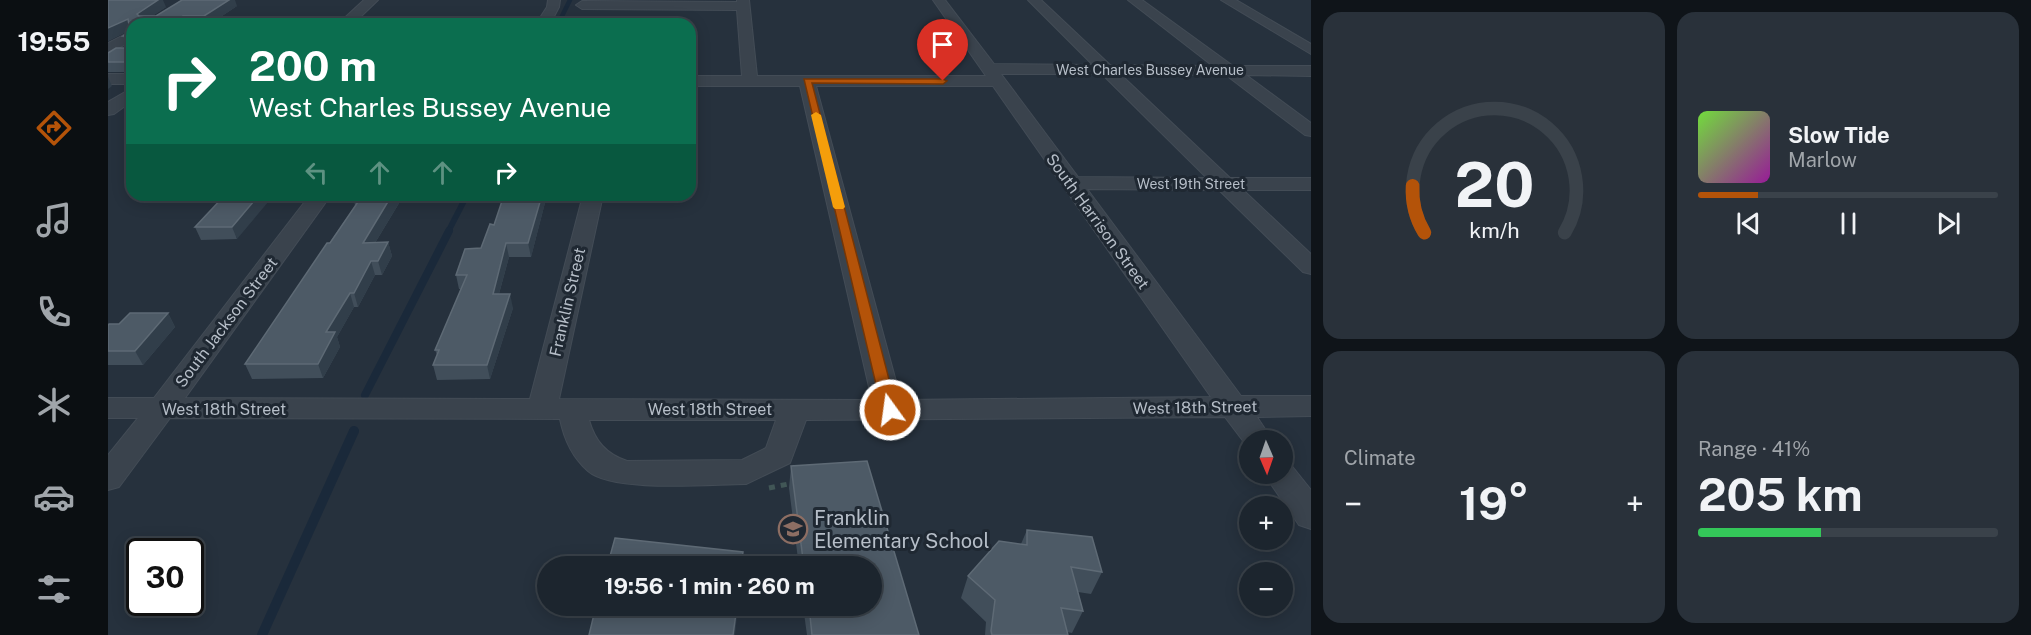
<!DOCTYPE html>
<meta charset="utf-8">
<style>
:root{--surface:#1c252e;--page:#29313a;--text:#f1f3f6;--muted:#a0a5aa;--line:#3a424a;--accent:#b45309}
body{margin:0;font-family:"Public Sans",sans-serif;background:var(--page);color:var(--text);height:100vh;display:flex;flex-direction:column;font-size:22px;white-space:nowrap}
*{box-sizing:border-box;margin:0}
p{font-size:20px;color:var(--muted)}
.icon{flex:none;width:33px;height:33px;fill:none;stroke:currentColor;stroke-width:2;stroke-linecap:round;stroke-linejoin:round}
.map{position:relative;flex:1;overflow:hidden}
.sheet{display:flex;flex-direction:column;gap:12px;padding:12px;background:#0f1419;width:720px}
.sheet>*{flex:none}
.hud{position:absolute;left:18px;top:18px;width:570px;height:183px;border-radius:18px;box-shadow:0 3px 15px #0003,0 0 0 2px var(--line);background:#0b6e4f;color:#fff;overflow:hidden}
.needle{width:39px;rotate:178deg}
.buttons{position:absolute;left:1131px;top:430px;display:grid;gap:12px}
.buttons a{display:grid;place-items:center;width:54px;height:54px;border-radius:50%;background:var(--surface);box-shadow:0 3px 15px #0003,0 0 0 2px var(--line);font-size:30px}
.speed{position:absolute;left:18px;top:538px;display:flex;gap:12px;font-size:30px;font-weight:700;text-align:center}
.speed>*{display:grid;place-content:center;width:78px;height:78px;border-radius:50%;background:var(--surface);box-shadow:0 3px 15px #0003,0 0 0 2px var(--line);line-height:1}
.speed .limit{border:3px solid #111;border-radius:9px;background:#fff;color:#111}
.pin{position:absolute;display:grid;place-items:center;width:51px;height:51px;color:#fff;margin:-62px -26px;border-radius:50% 50% 50% 0;rotate:-45deg;box-shadow:0 0 6px #0007}
.pin .icon{rotate:45deg}
.me{position:absolute;width:66px;margin:-33px;rotate:346deg;stroke-linejoin:round;filter:drop-shadow(0 0 4px #0008)}
.turn{display:flex;align-items:center;gap:21px;height:126px;padding:0 24px;font-size:27px}
.turn .icon{width:78px;height:78px;stroke-width:2.5}
.turn b{display:block;font-size:42px;line-height:51px}
.lanes{display:flex;align-items:center;height:57px;padding:0 24px;background:#0003;justify-content:center;gap:30px;direction:ltr}
.lanes .off{opacity:.35}
.big{font-size:45px;font-weight:700;line-height:1.1}
.sheet .tile{flex:1;display:flex;flex-direction:column;justify-content:center;gap:9px;min-width:0;padding:0 21px;border-radius:18px;background:var(--page)}
.sheet .dial{align-items:center;gap:0}
.dial svg{height:156px;overflow:visible;fill:none;stroke:var(--line);stroke-width:7;stroke-linecap:round;text-anchor:middle}
.dial text{fill:var(--text);stroke:none}
.song{display:flex;align-items:center;gap:18px}
.cover{width:72px;height:72px;border-radius:9px;background:linear-gradient(135deg,hsl(100 70% 55%),hsl(300 70% 35%))}
.played{height:6px;border-radius:3px;background:linear-gradient(90deg,var(--accent) 20%,var(--line) 20%)}
.keys{display:flex;justify-content:space-around;direction:ltr}
.heat{display:flex;justify-content:space-between;align-items:center;font-size:33px;direction:ltr}
.charge{height:9px;border-radius:4px;background:linear-gradient(90deg,#34c759 41%,var(--line) 0)}
.sheet .tiles{flex:1;display:grid;gap:12px;grid-template-columns:repeat(2,1fr)}
.trip{position:absolute;left:429px;top:556px;width:345px;height:60px;border-radius:30px;background:var(--surface);box-shadow:0 3px 15px #0003,0 0 0 2px var(--line);font-weight:700;line-height:60px;text-align:center}
main{display:flex;flex:1;min-height:0}
.dock{display:flex;flex-direction:column;width:108px;justify-content:space-around;align-items:center;background:#0b0f12;color:var(--muted)}
.dock .icon{width:42px;height:42px}
.dock .selected{color:var(--accent)}
.dock b{font-size:27px;color:var(--text)}
.map>svg:first-child{display:block}
.lines{fill:none;stroke-linecap:round;stroke-linejoin:round}
.stream-far3{stroke:#1a293a;stroke-width:4.5}
.stream-far2{stroke:#1a293a;stroke-width:6}
.stream-far1{stroke:#1a293a;stroke-width:8}
.stream{stroke:#1a293a;stroke-width:10}
.minor-casing{stroke:#434c56;stroke-width:2}
.path{stroke:#415656;stroke-width:5;stroke-dasharray:6 6;stroke-linecap:butt}
.minor{fill:#3a434d;fill-rule:evenodd}
.wall{fill:#414e5a}
.shaded-wall{fill:#313e4a}
.building{fill:#4d5a66;stroke:#5e6a75;stroke-width:1.5}
.route{fill:#b45309;stroke:#753606;stroke-width:1.5}
.slow{fill:#f59e0b}
.labels{text-anchor:middle;stroke-width:6;stroke-linejoin:round;paint-order:stroke}
.far-street-label{font-size:14px;fill:#b6bec8;stroke:#1f2832}
.street-label{font-size:16px;fill:#b6bec8;stroke:#1f2832}
.near-poi-label{font-size:20px;fill:#b6bec8;stroke:#1f2832;text-anchor:start}
</style>
<main>
<nav class="dock">
<b>19:55</b>
<svg class="icon selected" aria-label="directions" viewBox="0 0 24 24"><path d="M12 3l9 9-9 9-9-9zM9 14v-3h6M13 9l2 2-2 2"/></svg>
<svg class="icon" aria-label="music" viewBox="0 0 24 24"><path d="M9 18V5l10-2v13"/><circle cx="6" cy="18" r="3"/><circle cx="16" cy="16" r="3"/></svg>
<svg class="icon" aria-label="phone" viewBox="0 0 24 24"><path d="M5 4h4l2 5-3 2q2 4 5 5l2-3 5 2v4C11 20 4 13 5 4z"/></svg>
<svg class="icon" aria-label="climate" viewBox="0 0 24 24"><path d="M12 3v18M4 7l16 10M4 17L20 7"/></svg>
<svg class="icon" aria-label="car" viewBox="0 0 24 24"><path d="M5 17H2v-5l4-1 3-4h7l3 4 3 1v5h-3M9 17h6M6 11h13"/><circle cx="7" cy="17" r="2"/><circle cx="17" cy="17" r="2"/></svg>
<svg class="icon" aria-label="filters" viewBox="0 0 24 24"><path d="M4 7h16M4 17h16"/><circle cx="9" cy="7" r="2"/><circle cx="15" cy="17" r="2"/></svg>
</nav>
<div class="map">
<svg width="1203" height="635" viewBox="0 0 1203 635">
<rect width="100%" height="100%" fill="#26313d"/>
<g class="lines">
<path class="stream-far3" d="M 450,24 L 462,0"/>
<path class="stream-far2" d="M 340,232 L 359,195"/>
<path class="stream-far1" d="M 257,395 L 341,231"/>
<path class="stream" d="M 154,635 L 246,431"/>
<g class="minor-casing">
<path id="minor" d="M 256,0 L 270,0 L 245,24 L 230,24 Z
M 440,0 L 452,0 L 451,7 L 442,24 L 428,24 L 439,7 Z
M 629,0 L 641,0 L 649,76 L 878,76 L 825,0 L 837,0 L 886,64 L 985,65 L 920,0 L 933,0 L 1002,65 L 1105,66 L 1020,0 L 1034,0 L 1125,66 L 1203,66 L 1203,76 L 1138,75 L 1203,123 L 1203,136 L 1197,135 L 1118,75 L 1012,74 L 1122,178 L 1203,178 L 1203,190 L 1135,190 L 1203,254 L 1203,274 L 1195,272 L 1111,190 L 979,189 L 1133,396 L 1203,396 L 1203,416 L 1149,417 L 1165,441 L 1142,441 L 1142,450 L 1117,417 L 698,420 L 682,463 L 638,484 C 603,484 505,493 480,471 C 464,457 456,439 452,419 L 62,418 L 11,487 L 0,490 L 0,455 L 30,418 L 0,418 L 0,398 L 46,398 L 202,195 L 223,195 L 77,398 L 422,399 L 475,195 L 495,195 L 451,399 L 764,400 L 692,86 L 582,86 L 582,76 L 634,76 L 629,10 L 474,9 L 468,5 L 474,1 L 629,2 ZM 893,74 L 994,74 L 1099,178 L 970,177 ZM 708,86 L 885,86 L 1103,397 L 793,400 ZM 481,420 L 668,420 L 658,448 L 634,460 L 519,461 C 498,454 487,441 481,420 Z
M 1113,0 L 1128,0 L 1203,44 L 1203,54 Z
M 24,31 L 24,41 L 0,53 L 0,43 Z
M 0,74 L 24,74 L 24,84 L 0,84 Z
M 24,88 L 24,101 L 6,114 L 0,115 L 0,102 Z
M 1174,463 L 1183,465 L 1203,490 L 1203,529 L 1191,525 L 1156,474 L 1174,474 Z"/>
</g>
<path class="path" d="M 661,488 L 685,483"/>
<use href="#minor" class="minor"/>
</g>
<path class="wall" d="M 0,0 L 58,7 L 44,16 L 129,6 L 102,24 L 24,24 L 24,46 L 19,46 L 15,36 L 22,30 L 0,41 Z
M 24,48 L 24,72 L 0,72 L 0,53 Z
M 117,195 L 129,239 L 93,240 L 87,227 Z
M 248,195 L 296,195 L 267,243 L 280,242 L 284,256 L 274,275 L 267,275 L 250,307 L 246,307 L 229,337 L 232,347 L 215,378 L 144,379 L 137,364 L 247,206 L 246,199 Z
M 439,195 L 423,257 L 401,257 L 391,294 L 405,308 L 382,379 L 329,380 L 325,365 L 329,355 L 327,350 L 353,289 L 351,289 L 348,275 L 373,248 L 386,225 Z
M 60,313 L 67,327 L 35,365 L 0,365 L 0,326 L 11,324 Z
M 759,461 L 811,635 L 699,635 L 695,606 L 764,606 L 764,567 L 691,567 L 681,488 L 683,466 Z
M 919,530 L 994,572 L 983,594 L 970,592 L 975,611 L 964,633 L 959,632 L 960,635 L 877,635 L 878,622 L 853,598 L 860,576 L 913,544 Z"/>
<path class="shaded-wall" d="M 50,0 L 55,0 L 58,7 L 33,24 L 29,14 Z
M 121,0 L 127,0 L 129,6 L 102,24 L 99,24 L 96,16 Z
M 20,19 L 24,29 L 0,41 L 0,28 Z
M 24,59 L 24,69 L 21,62 Z
M 0,77 L 4,86 L 0,89 Z
M 151,195 L 166,195 L 129,239 L 124,227 Z
M 284,195 L 296,195 L 259,256 L 255,243 Z
M 434,195 L 439,195 L 423,257 L 420,243 Z
M 280,242 L 284,256 L 274,275 L 270,261 Z
M 398,243 L 401,257 L 387,308 L 385,294 Z
M 263,261 L 267,275 L 250,307 L 246,293 Z
M 242,293 L 246,307 L 229,337 L 232,347 L 215,378 L 210,364 L 218,332 Z
M 402,294 L 405,308 L 382,379 L 379,365 Z
M 60,313 L 67,327 L 35,365 L 27,351 Z
M 629,606 L 630,606 L 627,635 L 625,635 Z"/>
<path class="building" d="M 0,0 L 50,0 L 29,14 L 31,16 L 48,16 L 74,0 L 121,0 L 96,16 L 75,16 L 75,24 L 24,24 L 24,36 L 15,36 L 22,31 L 20,19 L 0,28 Z
M 8,48 L 24,48 L 24,59 L 21,62 L 0,62 L 0,53 Z
M 117,195 L 151,195 L 124,227 L 87,227 Z
M 248,195 L 284,195 L 255,243 L 280,242 L 270,261 L 263,261 L 246,293 L 242,293 L 218,332 L 227,332 L 210,364 L 137,364 L 219,243 L 222,243 L 252,199 L 246,199 Z
M 396,195 L 434,195 L 420,243 L 398,243 L 385,294 L 402,294 L 379,365 L 325,365 L 331,350 L 327,350 L 359,275 L 348,275 L 357,249 L 373,248 L 382,224 L 386,225 Z
M 22,313 L 60,313 L 27,351 L 0,351 L 0,326 L 1,324 L 11,324 Z
M 759,461 L 811,635 L 704,635 L 701,606 L 764,606 L 764,567 L 696,567 L 683,466 Z
M 919,530 L 984,537 L 994,572 L 963,567 L 975,611 L 953,608 L 960,635 L 884,635 L 883,631 L 887,600 L 860,576 L 891,541 L 919,545 Z
M 507,538 L 635,552 L 633,567 L 499,567 Z
M 488,606 L 629,606 L 625,635 L 481,635 Z"/>
<path class="route" d="M 696,79 L 835,79 L 839,81 L 835,84 L 704,83 L 789,410 L 787,414 L 776,414 L 774,410 Z"/>
<path class="slow" d="M 708,112 L 713,115 L 737,207 L 735,209 L 727,209 L 725,207 L 703,115 Z"/>
<defs>
<g id="school-ring" transform="scale(1.5)"><circle r="9.5" fill="#1f2832" stroke="#8d6e63" stroke-width="1.5"/><path d="M0-5L7-2L0 1L-7-2ZM-4 1L0 2.5L4 1V4Q0 6-4 4Z" fill="#8d6e63"/></g>
</defs>
<g fill-rule="evenodd">
<use href="#school-ring" x="685" y="529"/>
</g>
<g class="labels">
<g class="far-street-label">
<text x="1042" y="75">West Charles Bussey Avenue</text>
<text x="1083" y="189">West 19th Street</text>
</g>
<g class="street-label">
<text transform="translate(990 221) rotate(54)" y="6">South Harrison Street</text>
<text transform="translate(459 302) rotate(-77)" y="6">Franklin Street</text>
<text transform="translate(118 322) rotate(-53)" y="6">South Jackson Street</text>
<text transform="translate(1087 407) rotate(-1)" y="6">West 18th Street</text>
<text x="116" y="415">West 18th Street</text>
<text x="602" y="415">West 18th Street</text>
</g>
<g class="near-poi-label">
<text x="706" y="525">Franklin<tspan x="706" dy="23">Elementary School</tspan></text>
</g>
</g>
</svg>
<div class="buttons">
<a><svg class="needle" viewBox="-14 -14 28 28"><path d="M0-13l5 13h-10z" fill="#e53935"/><path d="M0 13l5-13h-10z" fill="#a0a5aa"/></svg></a>
<a>+</a>
<a>−</a>
</div>
<div class="speed"><div class="limit">30</div></div>
<div class="pin" style="left:835px;top:81px;background:#d93025"><svg class="icon" aria-label="arrive" viewBox="0 0 24 24"><path d="M6 21V4h12l-3 4 3 4H6"/></svg></div>
<svg class="me" style="left:782px;top:410px" viewBox="-20 -20 40 40"><circle r="17" fill="#b45309" stroke="#fff" stroke-width="3"/><path d="M0-11L8 9 0 5-8 9z" fill="#fff"/></svg>
<div class="trip">19:56 · 1 min · 260 m</div>
<div class="hud">
<div class="turn"><svg class="icon" aria-label="right" viewBox="0 0 24 24"><path d="M7 20v-9h11M14 6l5 5-5 5"/></svg><div><b>200 m</b>West Charles Bussey Avenue</div></div>
<div class="lanes"><svg class="icon off" aria-label="left" viewBox="0 0 24 24"><path d="M17 20v-9H6M10 6l-5 5 5 5"/></svg><svg class="icon off" aria-label="ahead" viewBox="0 0 24 24"><path d="M12 20V5M6 11l6-6 6 6"/></svg><svg class="icon off" aria-label="ahead" viewBox="0 0 24 24"><path d="M12 20V5M6 11l6-6 6 6"/></svg><svg class="icon" aria-label="right" viewBox="0 0 24 24"><path d="M7 20v-9h11M14 6l5 5-5 5"/></svg></div>
</div>
</div>
<section class="sheet">
<div class="tiles">
<div class="tile dial"><svg viewBox="0 0 100 80">
<path d="M14 69A42 42 0 1 1 86 69"/>
<path d="M14 69A42 42 0 0 1 8 45" stroke="#b45309"/>
<text x="50" y="56" font-size="32" font-weight="700">20</text>
<text x="50" y="72" font-size="11">km/h</text>
</svg></div>
<div class="tile">
<div class="song"><i class="cover"></i><div><b>Slow Tide</b><p>Marlow</p></div></div>
<div class="played"></div>
<div class="keys"><svg class="icon" aria-label="previous" viewBox="0 0 24 24"><path d="M18 5L8 12l10 7zM5 5v14"/></svg><svg class="icon" aria-label="pause" viewBox="0 0 24 24"><path d="M8 5v14M16 5v14"/></svg><svg class="icon" aria-label="next" viewBox="0 0 24 24"><path d="M6 5l10 7-10 7zM19 5v14"/></svg></div>
</div>
<div class="tile"><p>Climate</p>
<div class="heat"><a>−</a><b class="big">19°</b><a>+</a></div>
</div>
<div class="tile"><p>Range · 41%</p><b class="big">205 km</b><div class="charge"></div></div>
</div>
</section>
</main>
